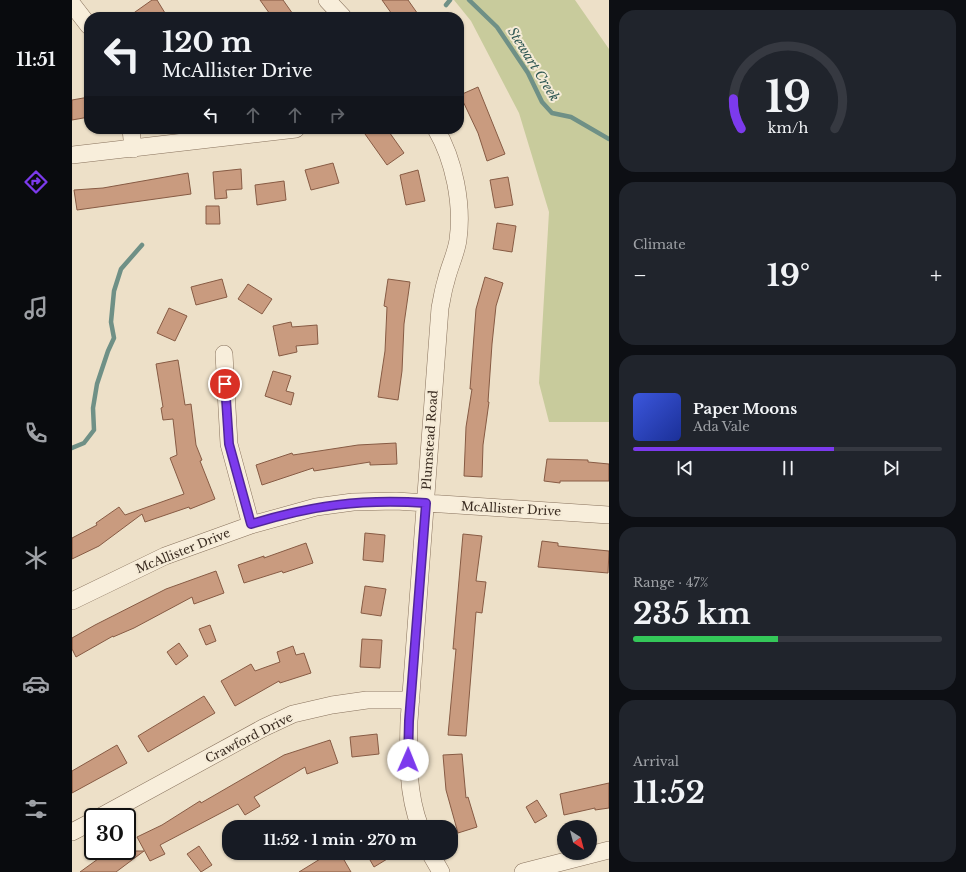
<!DOCTYPE html>
<meta charset="utf-8">
<style>
:root{--surface:#171b24;--page:#20242c;--text:#f1f3f6;--muted:#9ea1a6;--line:#363941;--accent:#7c3aed}
body{margin:0;font-family:"Libre Baskerville",serif;background:var(--page);color:var(--text);height:100vh;display:flex;flex-direction:column;font-size:15px;white-space:nowrap}
*{box-sizing:border-box;margin:0}
p{font-size:13px;color:var(--muted)}
.icon{flex:none;width:22px;height:22px;fill:none;stroke:currentColor;stroke-width:2;stroke-linecap:round;stroke-linejoin:round}
.map{position:relative;flex:1;overflow:hidden}
.sheet{display:flex;flex-direction:column;gap:10px;padding:10px;background:#0d0f14;width:357px}
.sheet>*{flex:none}
.top-card{position:absolute;left:12px;top:12px;width:380px;height:122px;border-radius:16px;box-shadow:0 1px 3px #0004;background:#171b24;color:var(--text);overflow:hidden}
.needle{width:26px;rotate:144deg}
.controls{position:absolute;left:485px;top:820px;display:grid;gap:8px}
.controls a{display:grid;place-items:center;width:40px;height:40px;border-radius:50%;background:var(--surface);box-shadow:0 1px 3px #0004;font-size:20px}
.speed{position:absolute;left:12px;top:808px;display:flex;gap:8px;font-size:20px;font-weight:700;text-align:center}
.speed>*{display:grid;place-content:center;width:52px;height:52px;border-radius:50%;background:var(--surface);box-shadow:0 1px 3px #0004;line-height:1}
.speed .limit{border:2px solid #111;border-radius:6px;background:#fff;color:#111}
.pin{position:absolute;display:grid;place-items:center;width:34px;height:34px;color:#fff;margin:-17px;border:2px solid #fff;border-radius:50%;box-shadow:0 1px 4px #0007}
.me{position:absolute;width:44px;margin:-22px;rotate:1deg;stroke-linejoin:round;filter:drop-shadow(0 0 3px #0008)}
.turn{display:flex;align-items:center;gap:14px;height:84px;padding:0 12px;font-size:18px}
.turn .icon{width:52px;height:52px;stroke-width:2.5}
.turn b{display:block;font-size:28px;line-height:34px}
.lanes{display:flex;align-items:center;height:38px;padding:0 12px;background:#0003;justify-content:center;gap:20px;direction:ltr}
.lanes .off{opacity:.35}
.big{font-size:30px;font-weight:800;line-height:1.1}
.sheet .card{flex:1;display:flex;flex-direction:column;justify-content:center;gap:6px;min-width:0;padding:0 14px;border-radius:16px;background:var(--page)}
.sheet .dial{align-items:center;gap:0}
.dial svg{height:104px;overflow:visible;fill:none;stroke:var(--line);stroke-width:7;stroke-linecap:round;text-anchor:middle}
.dial text{fill:var(--text);stroke:none}
.song{display:flex;align-items:center;gap:12px}
.cover{width:48px;height:48px;border-radius:6px;background:linear-gradient(135deg,hsl(230 70% 55%),hsl(230 70% 35%))}
.played{height:4px;border-radius:2px;background:linear-gradient(90deg,var(--accent) 65%,var(--line) 65%)}
.keys{display:flex;justify-content:space-around;direction:ltr}
.heat{display:flex;justify-content:space-between;align-items:center;font-size:22px;direction:ltr}
.charge{height:6px;border-radius:3px;background:linear-gradient(90deg,#34c759 47%,var(--line) 0)}
.trip{position:absolute;left:150px;top:820px;width:236px;height:40px;border-radius:16px;background:var(--surface);box-shadow:0 1px 3px #0004;font-weight:800;line-height:40px;text-align:center}
main{display:flex;flex:1;min-height:0}
.tabs{display:flex;flex-direction:column;width:72px;justify-content:space-around;align-items:center;background:#090b0e;color:var(--muted)}
.tabs .icon{width:28px;height:28px}
.tabs .on{color:var(--accent)}
.tabs b{font-size:18px;color:var(--text)}
.map>svg:first-child{display:block}
.green{fill:#c8cb9c}
.lines{fill:none;stroke-linecap:round;stroke-linejoin:round}
.stream{stroke:#6f9086;stroke-width:4.5}
.building{fill:#c99b7f;stroke:#875b44}
.street-casing{stroke:#88725d;stroke-width:18}
.street{stroke:#f8eedb;stroke-width:17}
.route-casing{stroke:#51269a;stroke-width:10}
.route{stroke:#7c3aed;stroke-width:7}
.labels{text-anchor:middle;stroke-width:4;stroke-linejoin:round;paint-order:stroke}
.street-label{font-size:12px;fill:#392b20;stroke:#f5ebd7}
.water-label{font-size:13px;font-style:italic;fill:#305854;stroke:#f5ebd7}
</style>
<main>
<nav class="tabs">
<b>11:51</b>
<svg class="icon on" aria-label="directions" viewBox="0 0 24 24"><path d="M12 3l9 9-9 9-9-9zM9 14v-3h6M13 9l2 2-2 2"/></svg>
<svg class="icon" aria-label="music" viewBox="0 0 24 24"><path d="M9 18V5l10-2v13"/><circle cx="6" cy="18" r="3"/><circle cx="16" cy="16" r="3"/></svg>
<svg class="icon" aria-label="phone" viewBox="0 0 24 24"><path d="M5 4h4l2 5-3 2q2 4 5 5l2-3 5 2v4C11 20 4 13 5 4z"/></svg>
<svg class="icon" aria-label="climate" viewBox="0 0 24 24"><path d="M12 3v18M4 7l16 10M4 17L20 7"/></svg>
<svg class="icon" aria-label="car" viewBox="0 0 24 24"><path d="M5 17H2v-5l4-1 3-4h7l3 4 3 1v5h-3M9 17h6M6 11h13"/><circle cx="7" cy="17" r="2"/><circle cx="17" cy="17" r="2"/></svg>
<svg class="icon" aria-label="filters" viewBox="0 0 24 24"><path d="M4 7h16M4 17h16"/><circle cx="9" cy="7" r="2"/><circle cx="15" cy="17" r="2"/></svg>
</nav>
<div class="map">
<svg width="537" height="872" viewBox="0 0 537 872">
<rect width="100%" height="100%" fill="#ede0c8"/>
<path class="green" d="M 382,0 L 503,0 L 537,49 L 537,422 L 477,422 L 467,383 L 477,212 L 447,113 L 399,21 Z"/>
<g class="lines">
<path class="stream" d="M 397,0 L 425,27 L 456,73 L 470,102 L 480,113 L 499,117 L 537,139
M 374,5 L 378,0
M 0,448 L 12,443 L 22,430 L 21,408 L 25,384 L 36,351 L 42,338 L 39,322 L 42,291 L 49,269 L 70,245"/>
</g>
<path class="building" d="M 80,0 L 85,0 L 93,13 L 87,17 L 56,17 Z
M 188,0 L 211,0 L 223,17 L 200,17 Z
M 310,0 L 336,0 L 348,17 L 322,17 Z
M 406,87 L 433,154 L 415,161 L 406,133 L 388,95 Z
M 17,97 L 17,117 L 0,120 L 0,100 Z
M 300,129 L 315,129 L 332,153 L 315,165 L 293,134 Z
M 261,163 L 267,183 L 239,190 L 233,170 Z
M 169,169 L 170,189 L 154,190 L 155,198 L 143,199 L 141,172 Z
M 346,170 L 353,201 L 334,205 L 328,175 Z
M 116,173 L 119,194 L 5,210 L 2,190 L 31,188 Z
M 436,177 L 441,205 L 423,208 L 418,180 Z
M 212,181 L 214,200 L 185,205 L 183,185 Z
M 134,206 L 147,206 L 148,224 L 134,224 Z
M 425,223 L 444,226 L 440,252 L 421,249 Z
M 413,277 L 431,283 L 424,306 L 420,344 L 416,402 L 417,402 L 411,445 L 410,477 L 392,476 L 394,427 L 400,389 L 398,389 L 404,309 Z
M 150,279 L 155,297 L 124,305 L 119,287 Z
M 316,279 L 338,282 L 332,324 L 330,371 L 326,400 L 306,397 L 313,351 L 315,307 L 312,306 Z
M 176,284 L 200,299 L 190,314 L 166,299 Z
M 97,308 L 115,316 L 103,341 L 85,333 Z
M 219,322 L 220,327 L 245,325 L 246,344 L 224,346 L 225,352 L 207,356 L 201,326 Z
M 106,360 L 113,405 L 119,404 L 124,445 L 130,460 L 128,461 L 143,499 L 118,509 L 117,507 L 73,522 L 70,514 L 27,546 L 0,559 L 0,538 L 25,525 L 24,523 L 47,507 L 53,515 L 112,494 L 98,458 L 105,455 L 101,419 L 91,420 L 89,408 L 91,407 L 84,364 Z
M 201,371 L 219,376 L 214,391 L 222,393 L 219,405 L 193,396 Z
M 324,443 L 325,464 L 298,465 L 298,462 L 242,471 L 241,468 L 190,485 L 184,465 L 220,453 L 221,455 L 286,445 Z
M 475,459 L 516,460 L 516,462 L 537,464 L 537,481 L 488,481 L 488,483 L 472,481 Z
M 293,533 L 313,535 L 311,562 L 291,560 Z
M 391,534 L 410,536 L 404,581 L 414,582 L 410,613 L 404,612 L 394,736 L 376,735 L 384,649 L 381,649 Z
M 470,541 L 486,543 L 486,546 L 537,551 L 536,573 L 466,567 Z
M 234,543 L 241,563 L 211,573 L 210,571 L 172,583 L 166,565 L 192,556 L 192,558 Z
M 144,571 L 152,593 L 122,604 L 120,597 L 62,628 L 41,637 L 41,636 L 4,657 L 0,649 L 0,638 L 23,625 L 94,589 Z
M 293,586 L 314,589 L 309,616 L 289,613 Z
M 138,625 L 144,641 L 134,645 L 127,629 Z
M 290,639 L 310,640 L 308,668 L 288,667 Z
M 107,643 L 116,656 L 104,665 L 95,652 Z
M 221,646 L 224,655 L 232,653 L 239,673 L 208,683 L 207,681 L 163,706 L 149,681 L 179,664 L 183,671 L 208,662 L 205,652 Z
M 132,696 L 143,713 L 76,752 L 66,736 Z
M 305,734 L 307,754 L 280,757 L 278,737 Z
M 258,740 L 266,763 L 235,774 L 233,767 L 182,797 L 188,806 L 173,815 L 166,804 L 88,845 L 93,854 L 78,861 L 65,837 L 90,825 L 128,801 L 129,803 L 212,755 Z
M 45,745 L 55,763 L 0,793 L 0,771 Z
M 390,754 L 394,798 L 396,797 L 405,827 L 386,833 L 374,790 L 371,755 Z
M 537,783 L 537,808 L 523,810 L 523,808 L 492,815 L 488,794 Z
M 465,800 L 475,816 L 463,823 L 454,807 Z
M 127,846 L 140,865 L 129,872 L 115,854 Z
M 37,851 L 72,851 L 44,872 L 8,872 Z
M 265,853 L 268,853 L 279,872 L 227,872 L 253,856 L 254,859 Z
M 294,853 L 325,853 L 302,867 Z"/>
<g class="lines">
<g class="street-casing">
<path id="street" d="M 255,0 L 271,17
M 0,4 L 17,26
M 59,129 L 61,149
M 0,155 L 224,129
M 152,354 L 157,444 L 179,525
M 0,601 L 93,556 L 179,525 L 244,507 L 281,502 L 324,501 L 537,515
M 28,817 L 191,728 L 221,714 L 260,705 L 295,700 L 339,700
M 348,827 C 335,793 336,757 337,721 L 368,308 C 370,299 371,290 374,281 C 377,267 384,254 386,240 C 391,204 382,160 364,129
M 0,832 L 21,821
M 358,853 L 369,872
M 451,872 L 537,850"/>
</g>
<use href="#street" class="street"/>
</g>
<g class="lines">
<g class="route-casing">
<path id="route" d="M 153,384 L 157,444 L 179,524 C 242,505 288,499 354,503 L 337,721 L 336,760"/>
</g>
<use href="#route" class="route"/>
</g>
<g class="labels">
<g class="street-label">
<text transform="translate(358 440) rotate(-86)" y="4">Plumstead Road</text>
<text transform="translate(439 509) rotate(3)" y="4">McAllister Drive</text>
<text transform="translate(111 551) rotate(-22)" y="4">McAllister Drive</text>
<text transform="translate(177 738) rotate(-27)" y="4">Crawford Drive</text>
</g>
<g class="water-label">
<text transform="translate(462 64) rotate(58)" y="5">Stewart Creek</text>
</g>
</g>
</svg>
<div class="controls">
<a><svg class="needle" viewBox="-14 -14 28 28"><path d="M0-13l5 13h-10z" fill="#e53935"/><path d="M0 13l5-13h-10z" fill="#9ea1a6"/></svg></a>
</div>
<div class="speed"><div class="limit">30</div></div>
<div class="pin" style="left:153px;top:384px;background:#d93025"><svg class="icon" aria-label="arrive" viewBox="0 0 24 24"><path d="M6 21V4h12l-3 4 3 4H6"/></svg></div>
<svg class="me" style="left:336px;top:760px" viewBox="-20 -20 40 40"><circle r="19" fill="#fff"/><path d="M0-13L10 11 0 6-10 11z" fill="#7c3aed"/></svg>
<div class="trip">11:52 · 1 min · 270 m</div>
<div class="top-card">
<div class="turn"><svg class="icon" aria-label="left" viewBox="0 0 24 24"><path d="M17 20v-9H6M10 6l-5 5 5 5"/></svg><div><b>120 m</b>McAllister Drive</div></div>
<div class="lanes"><svg class="icon" aria-label="left" viewBox="0 0 24 24"><path d="M17 20v-9H6M10 6l-5 5 5 5"/></svg><svg class="icon off" aria-label="ahead" viewBox="0 0 24 24"><path d="M12 20V5M6 11l6-6 6 6"/></svg><svg class="icon off" aria-label="ahead" viewBox="0 0 24 24"><path d="M12 20V5M6 11l6-6 6 6"/></svg><svg class="icon off" aria-label="right" viewBox="0 0 24 24"><path d="M7 20v-9h11M14 6l5 5-5 5"/></svg></div>
</div>
</div>
<section class="sheet">
<div class="card dial"><svg viewBox="0 0 100 80">
<path d="M14 69A42 42 0 1 1 86 69"/>
<path d="M14 69A42 42 0 0 1 8 46" stroke="#7c3aed"/>
<text x="50" y="56" font-size="32" font-weight="700">19</text>
<text x="50" y="72" font-size="11">km/h</text>
</svg></div>
<div class="card"><p>Climate</p>
<div class="heat"><a>−</a><b class="big">19°</b><a>+</a></div>
</div>
<div class="card">
<div class="song"><i class="cover"></i><div><b>Paper Moons</b><p>Ada Vale</p></div></div>
<div class="played"></div>
<div class="keys"><svg class="icon" aria-label="previous" viewBox="0 0 24 24"><path d="M18 5L8 12l10 7zM5 5v14"/></svg><svg class="icon" aria-label="pause" viewBox="0 0 24 24"><path d="M8 5v14M16 5v14"/></svg><svg class="icon" aria-label="next" viewBox="0 0 24 24"><path d="M6 5l10 7-10 7zM19 5v14"/></svg></div>
</div>
<div class="card"><p>Range · 47%</p><b class="big">235 km</b><div class="charge"></div></div>
<div class="card"><p>Arrival</p><b class="big">11:52</b></div>
</section>
</main>
